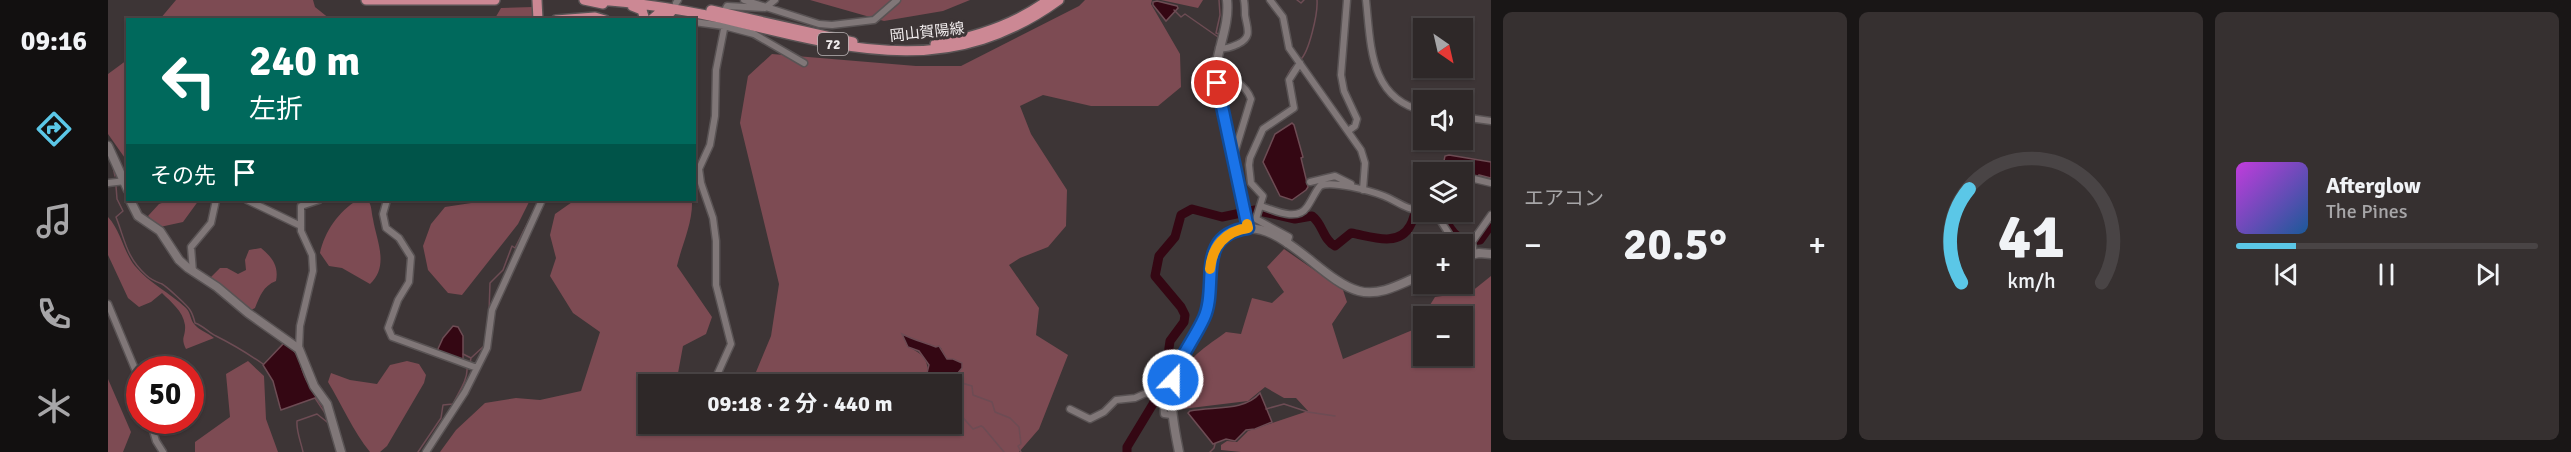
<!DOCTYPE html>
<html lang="ja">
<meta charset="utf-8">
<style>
:root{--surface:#2e2828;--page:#363030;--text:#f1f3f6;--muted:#a7a6a8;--line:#494445;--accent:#5bc7e7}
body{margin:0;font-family:Signika,"Noto Sans JP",sans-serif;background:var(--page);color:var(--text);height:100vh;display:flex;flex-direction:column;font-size:22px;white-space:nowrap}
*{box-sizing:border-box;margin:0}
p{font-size:20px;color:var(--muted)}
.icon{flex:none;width:33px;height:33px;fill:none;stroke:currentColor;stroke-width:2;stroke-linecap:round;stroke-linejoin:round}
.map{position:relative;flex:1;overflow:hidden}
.side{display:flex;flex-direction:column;gap:12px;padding:12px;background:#191616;width:1080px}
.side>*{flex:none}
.guide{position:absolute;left:18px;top:18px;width:570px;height:183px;border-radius:0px;box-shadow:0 2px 4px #0004,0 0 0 2px var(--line);background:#00695c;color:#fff;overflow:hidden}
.needle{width:39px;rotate:146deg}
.fabs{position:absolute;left:1305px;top:18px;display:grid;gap:12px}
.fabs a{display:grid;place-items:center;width:60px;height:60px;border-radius:0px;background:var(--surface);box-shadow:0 2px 4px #0004,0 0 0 2px var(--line);font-size:30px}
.speed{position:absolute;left:18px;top:356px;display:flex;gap:12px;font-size:30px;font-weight:700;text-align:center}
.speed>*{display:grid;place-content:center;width:78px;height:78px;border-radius:50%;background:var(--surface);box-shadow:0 2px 4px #0004,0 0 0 2px var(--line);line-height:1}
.speed .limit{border:9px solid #d22;background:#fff;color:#111}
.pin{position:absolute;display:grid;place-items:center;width:51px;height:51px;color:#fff;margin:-26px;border:3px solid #fff;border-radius:50%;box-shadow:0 2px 6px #0007}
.me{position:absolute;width:66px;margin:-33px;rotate:22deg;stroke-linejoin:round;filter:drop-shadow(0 0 4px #0008)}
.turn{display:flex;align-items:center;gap:21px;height:126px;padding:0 24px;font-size:27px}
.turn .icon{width:78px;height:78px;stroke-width:2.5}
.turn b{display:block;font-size:42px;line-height:51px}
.then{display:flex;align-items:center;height:57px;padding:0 24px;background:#0003;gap:12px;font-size:22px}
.big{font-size:45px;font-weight:700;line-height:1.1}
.side .card{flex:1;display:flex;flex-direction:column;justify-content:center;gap:9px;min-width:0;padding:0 21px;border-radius:9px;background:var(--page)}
.side .dial{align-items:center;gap:0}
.dial svg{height:156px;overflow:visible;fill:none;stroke:var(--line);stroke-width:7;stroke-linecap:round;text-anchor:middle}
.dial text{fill:var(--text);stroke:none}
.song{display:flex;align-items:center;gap:18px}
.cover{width:72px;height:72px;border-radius:9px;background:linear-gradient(135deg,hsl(290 70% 55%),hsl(210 70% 35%))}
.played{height:6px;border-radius:3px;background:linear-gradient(90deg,var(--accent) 20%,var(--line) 20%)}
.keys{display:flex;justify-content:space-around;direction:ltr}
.heat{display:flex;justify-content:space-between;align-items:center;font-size:33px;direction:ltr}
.side .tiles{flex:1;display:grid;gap:12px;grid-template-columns:repeat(3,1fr)}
.trip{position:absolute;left:530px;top:374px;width:324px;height:60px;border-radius:0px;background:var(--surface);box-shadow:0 2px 4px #0004,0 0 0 2px var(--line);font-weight:700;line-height:60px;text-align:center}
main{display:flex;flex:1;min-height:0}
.tabs{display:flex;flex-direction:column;width:108px;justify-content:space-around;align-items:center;background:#121010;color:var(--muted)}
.tabs .icon{width:42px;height:42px}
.tabs .selected{color:var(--accent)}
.tabs b{font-size:27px;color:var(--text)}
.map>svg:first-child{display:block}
.green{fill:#7d4b53;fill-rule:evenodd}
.water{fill:#340713;stroke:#6d4c54;stroke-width:1.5}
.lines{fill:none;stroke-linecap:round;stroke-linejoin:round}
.stream{stroke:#6d4c54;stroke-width:1.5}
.river{stroke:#340713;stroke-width:9}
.street-casing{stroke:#595354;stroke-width:9}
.secondary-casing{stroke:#595354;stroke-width:11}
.primary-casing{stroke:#595354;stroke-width:12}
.street{stroke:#807778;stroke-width:6}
.secondary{stroke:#807778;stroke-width:8}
.primary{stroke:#cc8894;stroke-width:9}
.route-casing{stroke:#114b97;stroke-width:15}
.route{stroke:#1a73e8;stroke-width:10}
.slow{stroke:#f59e0b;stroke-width:10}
.labels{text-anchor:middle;stroke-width:6;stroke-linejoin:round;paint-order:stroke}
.shield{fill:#3d3536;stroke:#bbb5b6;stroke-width:1.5}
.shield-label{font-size:14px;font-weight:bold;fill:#f1eced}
.street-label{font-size:15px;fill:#f1eced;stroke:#3d3536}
</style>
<main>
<nav class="tabs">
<b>09:16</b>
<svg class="icon selected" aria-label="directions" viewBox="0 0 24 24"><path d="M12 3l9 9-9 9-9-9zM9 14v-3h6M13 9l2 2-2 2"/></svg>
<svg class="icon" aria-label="music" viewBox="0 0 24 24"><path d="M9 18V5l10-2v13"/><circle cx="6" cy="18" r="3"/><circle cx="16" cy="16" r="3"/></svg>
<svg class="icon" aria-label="phone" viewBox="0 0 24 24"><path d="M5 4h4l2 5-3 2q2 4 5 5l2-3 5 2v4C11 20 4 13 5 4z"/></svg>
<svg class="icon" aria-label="climate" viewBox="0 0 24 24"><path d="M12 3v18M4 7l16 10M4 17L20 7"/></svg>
</nav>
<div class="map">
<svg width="1383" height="452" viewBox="0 0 1383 452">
<rect width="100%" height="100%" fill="#3d3536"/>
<path class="green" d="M 68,0 L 205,0 L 207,7 L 222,19 L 52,19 Z
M 702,0 L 862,0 L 835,11 L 776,21 Z
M 977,0 L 1044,0 L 1043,4 L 1072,54 L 1073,87 L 1050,106 L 983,106 L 935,95 L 912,106 L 923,134 L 959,190 L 958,226 L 940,247 L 912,258 L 901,265 L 931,308 L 928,335 L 960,355 L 931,429 L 911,452 L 332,452 L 348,430 L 377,403 L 408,398 L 432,400 L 473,391 L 492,332 L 465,313 L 442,276 L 448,258 L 442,235 L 447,214 L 467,200 L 584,200 C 585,223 574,244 569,266 L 604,317 L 598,334 L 575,346 L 568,384 L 540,384 L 540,423 L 571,423 L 572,427 L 593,423 L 843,423 L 841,384 L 854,368 L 839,359 L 833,348 L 806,340 L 794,334 L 800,347 C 823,357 817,364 824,384 L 643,384 L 663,336 L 671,284 L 632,123 L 640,76 L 664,54 L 808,66 L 853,66 L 971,6 Z
M 1053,0 L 1095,0 L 1090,8 Z
M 425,7 L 425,19 L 386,20 L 393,8 Z
M 19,60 L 19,161 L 0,134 L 0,74 Z
M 62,200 L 91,200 L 75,222 L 52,227 L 40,216 L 51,204 Z
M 250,200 L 260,200 C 264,206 263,211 265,219 C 268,239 282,266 262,284 L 234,268 L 221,266 L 212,253 C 216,233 231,210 250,200 Z
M 383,200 L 422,200 L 410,224 L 354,295 L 340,293 L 320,270 L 315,246 L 323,224 L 337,207 Z
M 0,217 C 13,231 15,251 27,266 C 41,283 62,293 78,308 C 83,313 82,320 87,325 C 91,330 100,333 106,338 L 78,349 C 72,337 78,337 77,325 C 75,311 63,302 54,293 L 43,302 L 31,307 L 20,298 L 0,255 Z
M 153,248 C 164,257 171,266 168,281 C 155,286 152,296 147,308 L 143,310 L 102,278 L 112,268 L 119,268 L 130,274 L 138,270 L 137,260 L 141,250 Z
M 1176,249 L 1235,290 L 1239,302 L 1224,324 L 1235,359 L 1307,329 L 1327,297 L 1363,292 L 1383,276 L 1383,452 L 1133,452 L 1113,450 L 1113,445 L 1119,441 L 1129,442 L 1140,431 L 1200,411 L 1188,398 L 1176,398 L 1157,387 L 1140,401 L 1074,409 C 1064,366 1088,354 1118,332 L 1133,334 L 1144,298 L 1164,303 L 1176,292 L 1159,267 ZM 1316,316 L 1354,316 L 1354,356 L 1316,356 Z
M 140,361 L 156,376 L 158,419 L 170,452 L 87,452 L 87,442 L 122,417 L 118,374 Z
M 299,361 L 311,364 L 318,375 L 316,383 L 279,446 L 272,452 L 262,452 C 245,431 234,405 220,382 L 223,373 L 242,380 L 269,384 L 282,365 Z
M 0,379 L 23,432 L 15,452 L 0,452 Z"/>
<path class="water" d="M 1049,1 L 1069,6 L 1070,8 L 1058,21 L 1045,5 L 1045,2 Z
M 1184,123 L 1186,125 L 1195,157 L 1193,158 L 1200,187 L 1198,190 L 1184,200 L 1172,196 L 1155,162 L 1167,134 Z
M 1341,155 L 1383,162 L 1383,178 L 1371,175 L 1370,178 L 1355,175 L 1354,172 L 1339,171 L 1341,168 L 1339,167 L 1338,171 L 1334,170 L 1337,156 Z
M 345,326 L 350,327 L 355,336 L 355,360 L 329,351 L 335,338 Z
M 794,334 C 805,340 816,342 828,347 L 831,346 L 839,359 L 845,359 L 854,363 L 854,368 L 841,384 L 824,384 L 819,373 L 821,365 L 811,351 L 800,347 Z
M 176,343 C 197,356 189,365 200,383 C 205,393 212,403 219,412 L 217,413 L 207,398 L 173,410 L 172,407 L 165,381 L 155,365 Z
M 1152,393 L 1164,422 L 1147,429 L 1138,430 L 1127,441 L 1118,439 L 1105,444 L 1080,413 L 1082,411 C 1104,406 1136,412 1152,393 Z"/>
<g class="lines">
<path class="stream" d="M 1189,0 L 1193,3 L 1196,0
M 1066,10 L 1073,17 L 1077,14 L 1110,37
M 1111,34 L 1108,33 L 1112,15 L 1111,0
M 1192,60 C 1201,53 1210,13 1209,0
M 1181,94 C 1175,81 1179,73 1188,63
M 5,167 L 7,176
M 1140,183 L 1138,159 L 1154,126
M 8,186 L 9,199 L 15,211 L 8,217 C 17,240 18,257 38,275 C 43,280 49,282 54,284 C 58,286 80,306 82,310 C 84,313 86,319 87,323 C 96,326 101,333 108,336 C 126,345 139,353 155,364
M 381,312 L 382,283 L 395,270 L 404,246 L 407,248 L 431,200
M 355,354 L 363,358
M 362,363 L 363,358 L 376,346
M 843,397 L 854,383 L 864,386 L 865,395 L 884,402 L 887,412 L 902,418 L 911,427 L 913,444 L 910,446 L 913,452
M 843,404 L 865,429 L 873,426 L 875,427 L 896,452
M 1158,409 L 1176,404 L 1200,412 L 1227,416
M 195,452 C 193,442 188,431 189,421 L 209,414 L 219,422
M 310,452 L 333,418 L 335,405 L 345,404 C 350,393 360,380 359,368
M 1102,452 L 1106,448 L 1107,444"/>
<path class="river" d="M 1333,212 C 1343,230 1347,243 1372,240 L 1383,225
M 1019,452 L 1019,447 L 1045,404 L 1057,376 L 1062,341 L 1076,322 L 1077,315 L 1073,307 L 1047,276 L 1051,256 L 1067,237 L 1073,215 L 1084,209 L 1114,217 L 1147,210 L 1187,219 L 1204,216 C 1215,224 1215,240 1227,246 L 1243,233 C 1262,236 1290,248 1302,226 C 1308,216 1305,208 1316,201"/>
<g class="street-casing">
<path id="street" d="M 636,0 L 711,24 L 724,25 L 766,20 L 789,0
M 1162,0 L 1175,17 L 1181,48 L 1253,150 L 1257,163 L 1255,190
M 1239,0 L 1233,75 L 1236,91 L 1249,119 L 1247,126 L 1240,131
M 1258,0 C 1263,45 1261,99 1316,111
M 568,3 L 570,0
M 616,12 L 619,6 L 657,8 L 667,0
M 552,20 L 569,20
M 586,22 L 616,26 L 646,34 L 696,63
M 1111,48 C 1119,49 1123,47 1130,44 C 1145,37 1139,28 1137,15 C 1137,10 1137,5 1136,0
M 1107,74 C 1122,75 1138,85 1143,99 L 1125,158
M 1354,117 L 1383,121
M 1332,171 L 1337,172
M 1354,176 L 1383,183
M 1202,182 L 1227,176 L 1243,184
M 0,183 L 17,181
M 139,200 L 193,226
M 279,200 L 275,214 L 278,228 L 291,238 L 303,257 L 301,282 L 290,300 L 280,328 L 284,337 L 369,368
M 1153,206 C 1166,210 1189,222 1199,207 C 1204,200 1207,192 1212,186 C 1223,180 1263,191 1276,196 C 1289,201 1301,212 1316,210
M 1327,212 L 1343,237 L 1364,244
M 1179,244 L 1181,237 L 1148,219 L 1155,196 L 1143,183 L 1141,165 L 1142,158 L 1155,129 L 1186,108 L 1181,80 L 1192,63
M 1366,254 L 1364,242 L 1383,215
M 85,272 L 83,247 L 103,223 L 108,200
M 0,304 L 32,381
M 191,349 L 192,326 L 205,271 L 204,255 L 193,231 L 193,206 L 211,200
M 605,384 L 623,344 L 608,285 L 608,241 L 605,218 L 593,183 L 591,169 L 602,145 L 607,116 L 608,70 L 618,19
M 962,409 L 982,419 L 996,412 L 1008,400 L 1027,398 L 1045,390 L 1055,400 L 1056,414 L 1063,415
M 42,420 L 48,441 L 55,452
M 318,452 L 357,392 L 379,348 L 384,310 L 434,200"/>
</g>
<g class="secondary-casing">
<path id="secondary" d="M 1119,0 C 1122,25 1109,49 1107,74 L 1140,228
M 0,146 L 20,190
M 22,200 L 30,216 L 52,231 L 71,260 L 80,268 L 109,287 L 140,313 L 191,349 L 206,386 L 219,404 L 233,452
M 1354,257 L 1371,253 L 1383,254
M 1071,452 C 1065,421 1057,388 1073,358 C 1081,342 1093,328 1099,311 C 1106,292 1097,271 1106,252 C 1109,244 1116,237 1124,233 C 1168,210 1211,281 1251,291 C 1273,297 1296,282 1316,274"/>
</g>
<g class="primary-casing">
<path id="primary" d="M 258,0 L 387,0
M 429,0 L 430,20
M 476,0 L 495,4
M 491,0 C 532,3 572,9 612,18 C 735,47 838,82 951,0
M 524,6 L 534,10 L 537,20
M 603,10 L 745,42
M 448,20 L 487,17 L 497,20
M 543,20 L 550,14 L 563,12
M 827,44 C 868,37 906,25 940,0"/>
</g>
<use href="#street" class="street"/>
<use href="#secondary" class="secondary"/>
<use href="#primary" class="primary"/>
</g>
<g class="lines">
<g class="route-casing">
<path id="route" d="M 1065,380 C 1071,357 1086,340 1096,318 C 1111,286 1086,235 1140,228 L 1109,83"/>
</g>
<use href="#route" class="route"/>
<path class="slow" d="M 1102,269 C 1104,247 1117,231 1140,228 L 1139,224"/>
</g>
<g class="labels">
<rect class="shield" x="710" y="33" width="30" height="22" rx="4.5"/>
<g class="shield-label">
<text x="725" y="49">72</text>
</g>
<g class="street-label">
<text transform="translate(819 32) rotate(-6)" y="5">岡山賀陽線</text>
</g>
</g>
</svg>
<div class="fabs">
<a><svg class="needle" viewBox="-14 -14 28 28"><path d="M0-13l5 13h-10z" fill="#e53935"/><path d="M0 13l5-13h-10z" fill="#a7a6a8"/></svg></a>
<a><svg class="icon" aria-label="sound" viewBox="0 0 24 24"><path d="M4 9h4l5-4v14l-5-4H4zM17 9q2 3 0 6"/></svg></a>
<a><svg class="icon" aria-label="layers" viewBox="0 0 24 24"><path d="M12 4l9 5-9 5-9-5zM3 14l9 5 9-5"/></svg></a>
<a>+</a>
<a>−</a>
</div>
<div class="speed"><div class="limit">50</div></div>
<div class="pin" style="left:1109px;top:83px;background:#d93025"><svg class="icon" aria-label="arrive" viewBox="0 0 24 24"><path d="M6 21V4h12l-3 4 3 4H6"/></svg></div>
<svg class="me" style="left:1065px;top:380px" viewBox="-20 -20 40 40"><circle r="17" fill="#1a73e8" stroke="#fff" stroke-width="3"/><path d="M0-11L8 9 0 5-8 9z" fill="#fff"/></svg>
<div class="trip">09:18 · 2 分 · 440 m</div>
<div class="guide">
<div class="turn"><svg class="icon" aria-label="left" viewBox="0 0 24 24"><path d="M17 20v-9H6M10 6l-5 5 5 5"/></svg><div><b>240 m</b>左折</div></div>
<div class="then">その先<svg class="icon" aria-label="arrive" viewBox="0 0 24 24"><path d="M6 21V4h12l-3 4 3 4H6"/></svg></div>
</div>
</div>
<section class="side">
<div class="tiles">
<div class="card"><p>エアコン</p>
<div class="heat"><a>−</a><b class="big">20.5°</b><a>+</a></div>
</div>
<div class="card dial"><svg viewBox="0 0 100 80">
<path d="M14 69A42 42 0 1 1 86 69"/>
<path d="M14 69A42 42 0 0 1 18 21" stroke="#5bc7e7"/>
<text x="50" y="56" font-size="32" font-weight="700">41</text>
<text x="50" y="72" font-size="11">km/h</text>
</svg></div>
<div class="card">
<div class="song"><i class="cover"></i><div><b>Afterglow</b><p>The Pines</p></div></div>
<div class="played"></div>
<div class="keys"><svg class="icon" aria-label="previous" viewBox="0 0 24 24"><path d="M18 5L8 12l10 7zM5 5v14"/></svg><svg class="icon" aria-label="pause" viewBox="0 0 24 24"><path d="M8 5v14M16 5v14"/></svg><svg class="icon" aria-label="next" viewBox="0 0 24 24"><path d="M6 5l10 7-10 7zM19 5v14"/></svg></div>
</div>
</div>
</section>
</main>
